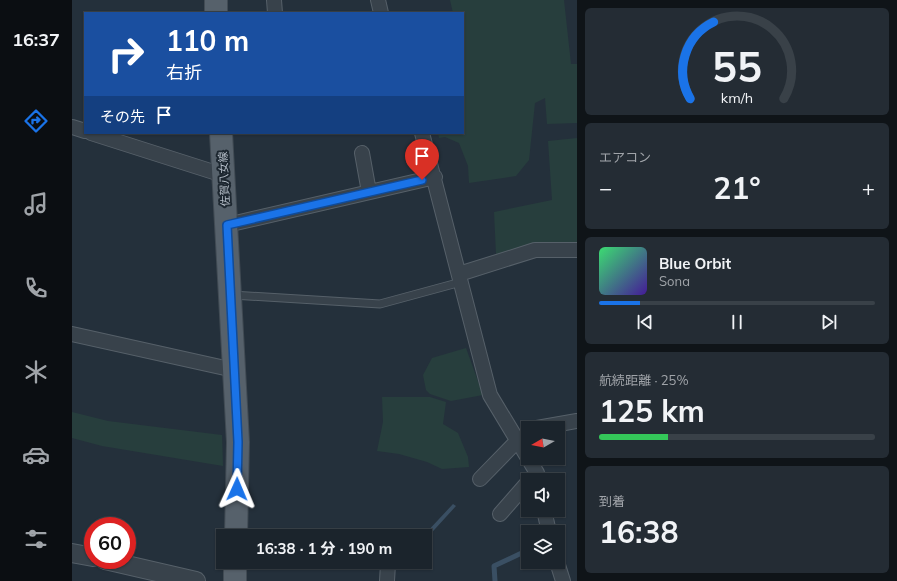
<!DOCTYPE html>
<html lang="ja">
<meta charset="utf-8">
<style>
:root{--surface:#1b242c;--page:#242c34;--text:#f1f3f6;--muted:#a0a4a9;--line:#394148;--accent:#1a73e8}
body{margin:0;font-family:Mulish,"Noto Sans JP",sans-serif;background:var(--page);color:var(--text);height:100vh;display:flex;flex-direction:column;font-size:15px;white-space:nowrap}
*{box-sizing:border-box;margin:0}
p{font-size:13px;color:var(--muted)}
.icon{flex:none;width:22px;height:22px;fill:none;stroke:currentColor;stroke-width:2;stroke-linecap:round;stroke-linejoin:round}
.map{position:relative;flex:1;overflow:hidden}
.drawer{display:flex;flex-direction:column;gap:8px;padding:8px;background:#0f1418;width:320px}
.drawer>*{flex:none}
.guide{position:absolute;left:12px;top:12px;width:380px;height:122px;border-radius:0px;box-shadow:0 1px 3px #0004,0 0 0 1px var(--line);background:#1a4fa0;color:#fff;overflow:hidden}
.needle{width:26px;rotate:261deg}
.controls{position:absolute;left:449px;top:421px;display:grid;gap:8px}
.controls a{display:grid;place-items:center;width:44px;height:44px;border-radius:0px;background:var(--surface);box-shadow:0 1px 3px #0004,0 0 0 1px var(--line);font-size:20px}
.speed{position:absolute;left:12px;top:517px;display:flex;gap:8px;font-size:20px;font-weight:700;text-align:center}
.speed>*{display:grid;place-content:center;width:52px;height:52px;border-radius:50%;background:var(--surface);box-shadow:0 1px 3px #0004,0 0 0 1px var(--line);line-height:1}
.speed .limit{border:6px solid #d22;background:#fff;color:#111}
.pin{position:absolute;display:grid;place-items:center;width:34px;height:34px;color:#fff;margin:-41px -17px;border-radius:50% 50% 50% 0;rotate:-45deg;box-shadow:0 0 4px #0007}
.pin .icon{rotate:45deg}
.me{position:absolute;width:44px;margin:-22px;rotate:1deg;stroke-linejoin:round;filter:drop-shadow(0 0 3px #0008)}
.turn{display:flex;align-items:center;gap:14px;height:84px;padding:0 16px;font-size:18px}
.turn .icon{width:52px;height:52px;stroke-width:2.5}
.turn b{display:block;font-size:28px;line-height:34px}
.then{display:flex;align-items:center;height:38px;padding:0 16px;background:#0003;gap:8px;font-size:15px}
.big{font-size:30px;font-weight:700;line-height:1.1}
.drawer .tile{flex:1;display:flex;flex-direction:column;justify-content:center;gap:6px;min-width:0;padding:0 14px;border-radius:6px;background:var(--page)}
.drawer .dial{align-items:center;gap:0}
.dial svg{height:104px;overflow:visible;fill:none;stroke:var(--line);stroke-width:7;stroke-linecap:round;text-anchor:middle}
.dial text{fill:var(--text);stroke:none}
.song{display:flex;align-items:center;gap:12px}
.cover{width:48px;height:48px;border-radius:6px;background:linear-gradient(135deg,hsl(140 70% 55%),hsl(260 70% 35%))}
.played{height:4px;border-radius:2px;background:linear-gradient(90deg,var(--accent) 15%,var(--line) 15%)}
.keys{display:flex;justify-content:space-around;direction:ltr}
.heat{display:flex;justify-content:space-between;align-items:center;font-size:22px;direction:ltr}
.charge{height:6px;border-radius:3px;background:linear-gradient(90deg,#34c759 25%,var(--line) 0)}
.trip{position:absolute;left:144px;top:529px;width:216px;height:40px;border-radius:0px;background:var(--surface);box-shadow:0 1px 3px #0004,0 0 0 1px var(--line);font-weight:700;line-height:40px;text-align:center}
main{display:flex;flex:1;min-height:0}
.tab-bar{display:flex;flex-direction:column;width:72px;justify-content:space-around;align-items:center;background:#0b0e12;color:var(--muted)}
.tab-bar .icon{width:28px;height:28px}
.tab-bar .current{color:var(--accent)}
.tab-bar b{font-size:18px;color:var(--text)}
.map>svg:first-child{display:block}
.green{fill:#273e3d}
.water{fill:#3a4f63}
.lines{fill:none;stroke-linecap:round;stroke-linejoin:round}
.stream{stroke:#3a4f63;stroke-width:5}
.service-casing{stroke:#566069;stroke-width:9}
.minor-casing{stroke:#566069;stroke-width:16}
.tertiary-casing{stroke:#566069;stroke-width:20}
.primary-casing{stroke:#414b54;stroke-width:24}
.service{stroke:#38424b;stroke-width:7}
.minor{stroke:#38424b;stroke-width:14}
.tertiary{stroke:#38424b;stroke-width:18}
.primary{stroke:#56616b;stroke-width:22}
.route-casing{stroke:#114b97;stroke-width:10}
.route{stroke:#1a73e8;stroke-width:7}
.labels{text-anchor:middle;stroke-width:4;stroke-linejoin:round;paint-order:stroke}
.street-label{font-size:11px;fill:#b4bdc7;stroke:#1d2730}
</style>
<main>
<nav class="tab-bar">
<b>16:37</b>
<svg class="icon current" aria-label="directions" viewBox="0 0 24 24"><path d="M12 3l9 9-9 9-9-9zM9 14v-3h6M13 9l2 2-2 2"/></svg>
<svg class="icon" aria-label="music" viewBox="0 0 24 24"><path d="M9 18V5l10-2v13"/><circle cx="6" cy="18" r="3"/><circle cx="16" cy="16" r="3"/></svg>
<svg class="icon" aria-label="phone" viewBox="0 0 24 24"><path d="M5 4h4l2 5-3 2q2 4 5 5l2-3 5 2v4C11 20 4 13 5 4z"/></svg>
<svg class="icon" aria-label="climate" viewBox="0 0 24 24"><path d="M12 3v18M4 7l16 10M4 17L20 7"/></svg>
<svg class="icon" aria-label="car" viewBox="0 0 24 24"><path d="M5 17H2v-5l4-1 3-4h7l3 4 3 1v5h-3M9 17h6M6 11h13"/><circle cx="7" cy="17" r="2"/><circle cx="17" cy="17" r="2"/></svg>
<svg class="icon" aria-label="filters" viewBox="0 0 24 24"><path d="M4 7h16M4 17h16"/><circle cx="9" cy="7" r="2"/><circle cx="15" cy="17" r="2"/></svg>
</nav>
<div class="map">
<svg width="505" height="581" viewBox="0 0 505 581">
<rect width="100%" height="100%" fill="#24303b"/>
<path class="green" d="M 378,0 L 492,0 L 499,64 L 505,64 L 505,123 L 475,124 L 473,98 L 463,103 L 457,160 L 444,176 L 397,183 L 396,166 L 387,143 L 373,137 L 367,138 L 366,133 L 391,133 L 391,13 L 381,13 Z
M 505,138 L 505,245 L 463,245 L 424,254 L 422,212 L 480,200 L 476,141 Z
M 394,348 L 411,395 L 379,401 L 358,394 L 354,390 L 351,375 L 360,358 Z
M 310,397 L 358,397 L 374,402 L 371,424 L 386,433 L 396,457 L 397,467 L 370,469 L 355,462 L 327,454 L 305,451 L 311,422 Z
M 0,412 L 36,421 L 150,435 L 151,466 L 30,446 L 0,438 Z"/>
<path class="water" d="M 381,504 L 384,506 L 353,540 L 353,536 L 352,536 L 353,534 Z"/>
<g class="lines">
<path class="stream" d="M 423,581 L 422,566 L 456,550"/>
<g class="service-casing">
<path id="service" d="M 160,295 L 308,304 L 389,282"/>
</g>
<g class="minor-casing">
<path id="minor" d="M 202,0 L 203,13
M 306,0 L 309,13
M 0,127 L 13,131
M 19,133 L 151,175
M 350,133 L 418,395 L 465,473 L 466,480
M 290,153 L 297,192
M 155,225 L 363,177
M 387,274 L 463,250 L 505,250
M 0,334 L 162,370
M 465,428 L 505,421
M 408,479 L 445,441
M 472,510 L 477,532
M 428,514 L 456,482
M 485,562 L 491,581
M 315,581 L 316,564"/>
</g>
<g class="tertiary-casing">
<path id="tertiary" d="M 0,553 L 21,557
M 33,560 L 124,581"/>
</g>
<g class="primary-casing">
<path id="primary" d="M 144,0 L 144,13
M 149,133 L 166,442 L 164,536
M 163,581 L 163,562"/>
</g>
<use href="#service" class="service"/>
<use href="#minor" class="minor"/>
<use href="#tertiary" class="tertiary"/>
<use href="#primary" class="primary"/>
</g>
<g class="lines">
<g class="route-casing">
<path id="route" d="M 165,489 L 166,442 L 155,225 L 350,180"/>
</g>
<use href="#route" class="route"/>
</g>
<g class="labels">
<g class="street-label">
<text transform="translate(152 179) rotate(-93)" y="4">佐賀八女線</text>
</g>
</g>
</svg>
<div class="controls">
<a><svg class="needle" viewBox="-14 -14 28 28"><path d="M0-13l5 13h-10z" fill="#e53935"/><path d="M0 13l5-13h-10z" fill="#a0a4a9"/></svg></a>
<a><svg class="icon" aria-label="sound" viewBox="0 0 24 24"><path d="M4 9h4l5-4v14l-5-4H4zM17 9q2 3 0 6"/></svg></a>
<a><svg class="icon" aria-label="layers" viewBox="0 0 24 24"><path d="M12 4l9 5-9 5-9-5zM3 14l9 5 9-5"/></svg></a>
</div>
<div class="speed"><div class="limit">60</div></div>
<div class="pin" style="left:350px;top:180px;background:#d93025"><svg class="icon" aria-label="arrive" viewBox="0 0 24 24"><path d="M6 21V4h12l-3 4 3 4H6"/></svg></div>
<svg class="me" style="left:165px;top:489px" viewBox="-20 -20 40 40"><path d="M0-17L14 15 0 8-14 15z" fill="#1a73e8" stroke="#fff" stroke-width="4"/></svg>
<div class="trip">16:38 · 1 分 · 190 m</div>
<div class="guide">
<div class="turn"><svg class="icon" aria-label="right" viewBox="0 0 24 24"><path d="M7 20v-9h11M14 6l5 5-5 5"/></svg><div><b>110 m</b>右折</div></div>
<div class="then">その先<svg class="icon" aria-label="arrive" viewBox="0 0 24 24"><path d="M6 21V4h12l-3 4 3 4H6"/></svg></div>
</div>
</div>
<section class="drawer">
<div class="tile dial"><svg viewBox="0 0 100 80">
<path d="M14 69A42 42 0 1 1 86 69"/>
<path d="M14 69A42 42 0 0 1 32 10" stroke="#1a73e8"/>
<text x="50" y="56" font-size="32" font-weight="700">55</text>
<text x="50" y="72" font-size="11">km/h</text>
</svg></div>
<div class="tile"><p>エアコン</p>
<div class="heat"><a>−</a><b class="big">21°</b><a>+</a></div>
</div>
<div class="tile">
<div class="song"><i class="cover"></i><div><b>Blue Orbit</b><p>Sona</p></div></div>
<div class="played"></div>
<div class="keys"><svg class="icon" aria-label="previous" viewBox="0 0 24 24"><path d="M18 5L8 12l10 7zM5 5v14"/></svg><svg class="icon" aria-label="pause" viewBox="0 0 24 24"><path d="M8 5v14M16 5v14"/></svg><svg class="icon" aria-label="next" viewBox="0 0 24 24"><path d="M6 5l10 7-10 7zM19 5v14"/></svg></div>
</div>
<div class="tile"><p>航続距離 · 25%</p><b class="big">125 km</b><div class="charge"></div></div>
<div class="tile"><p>到着</p><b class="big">16:38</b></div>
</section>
</main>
